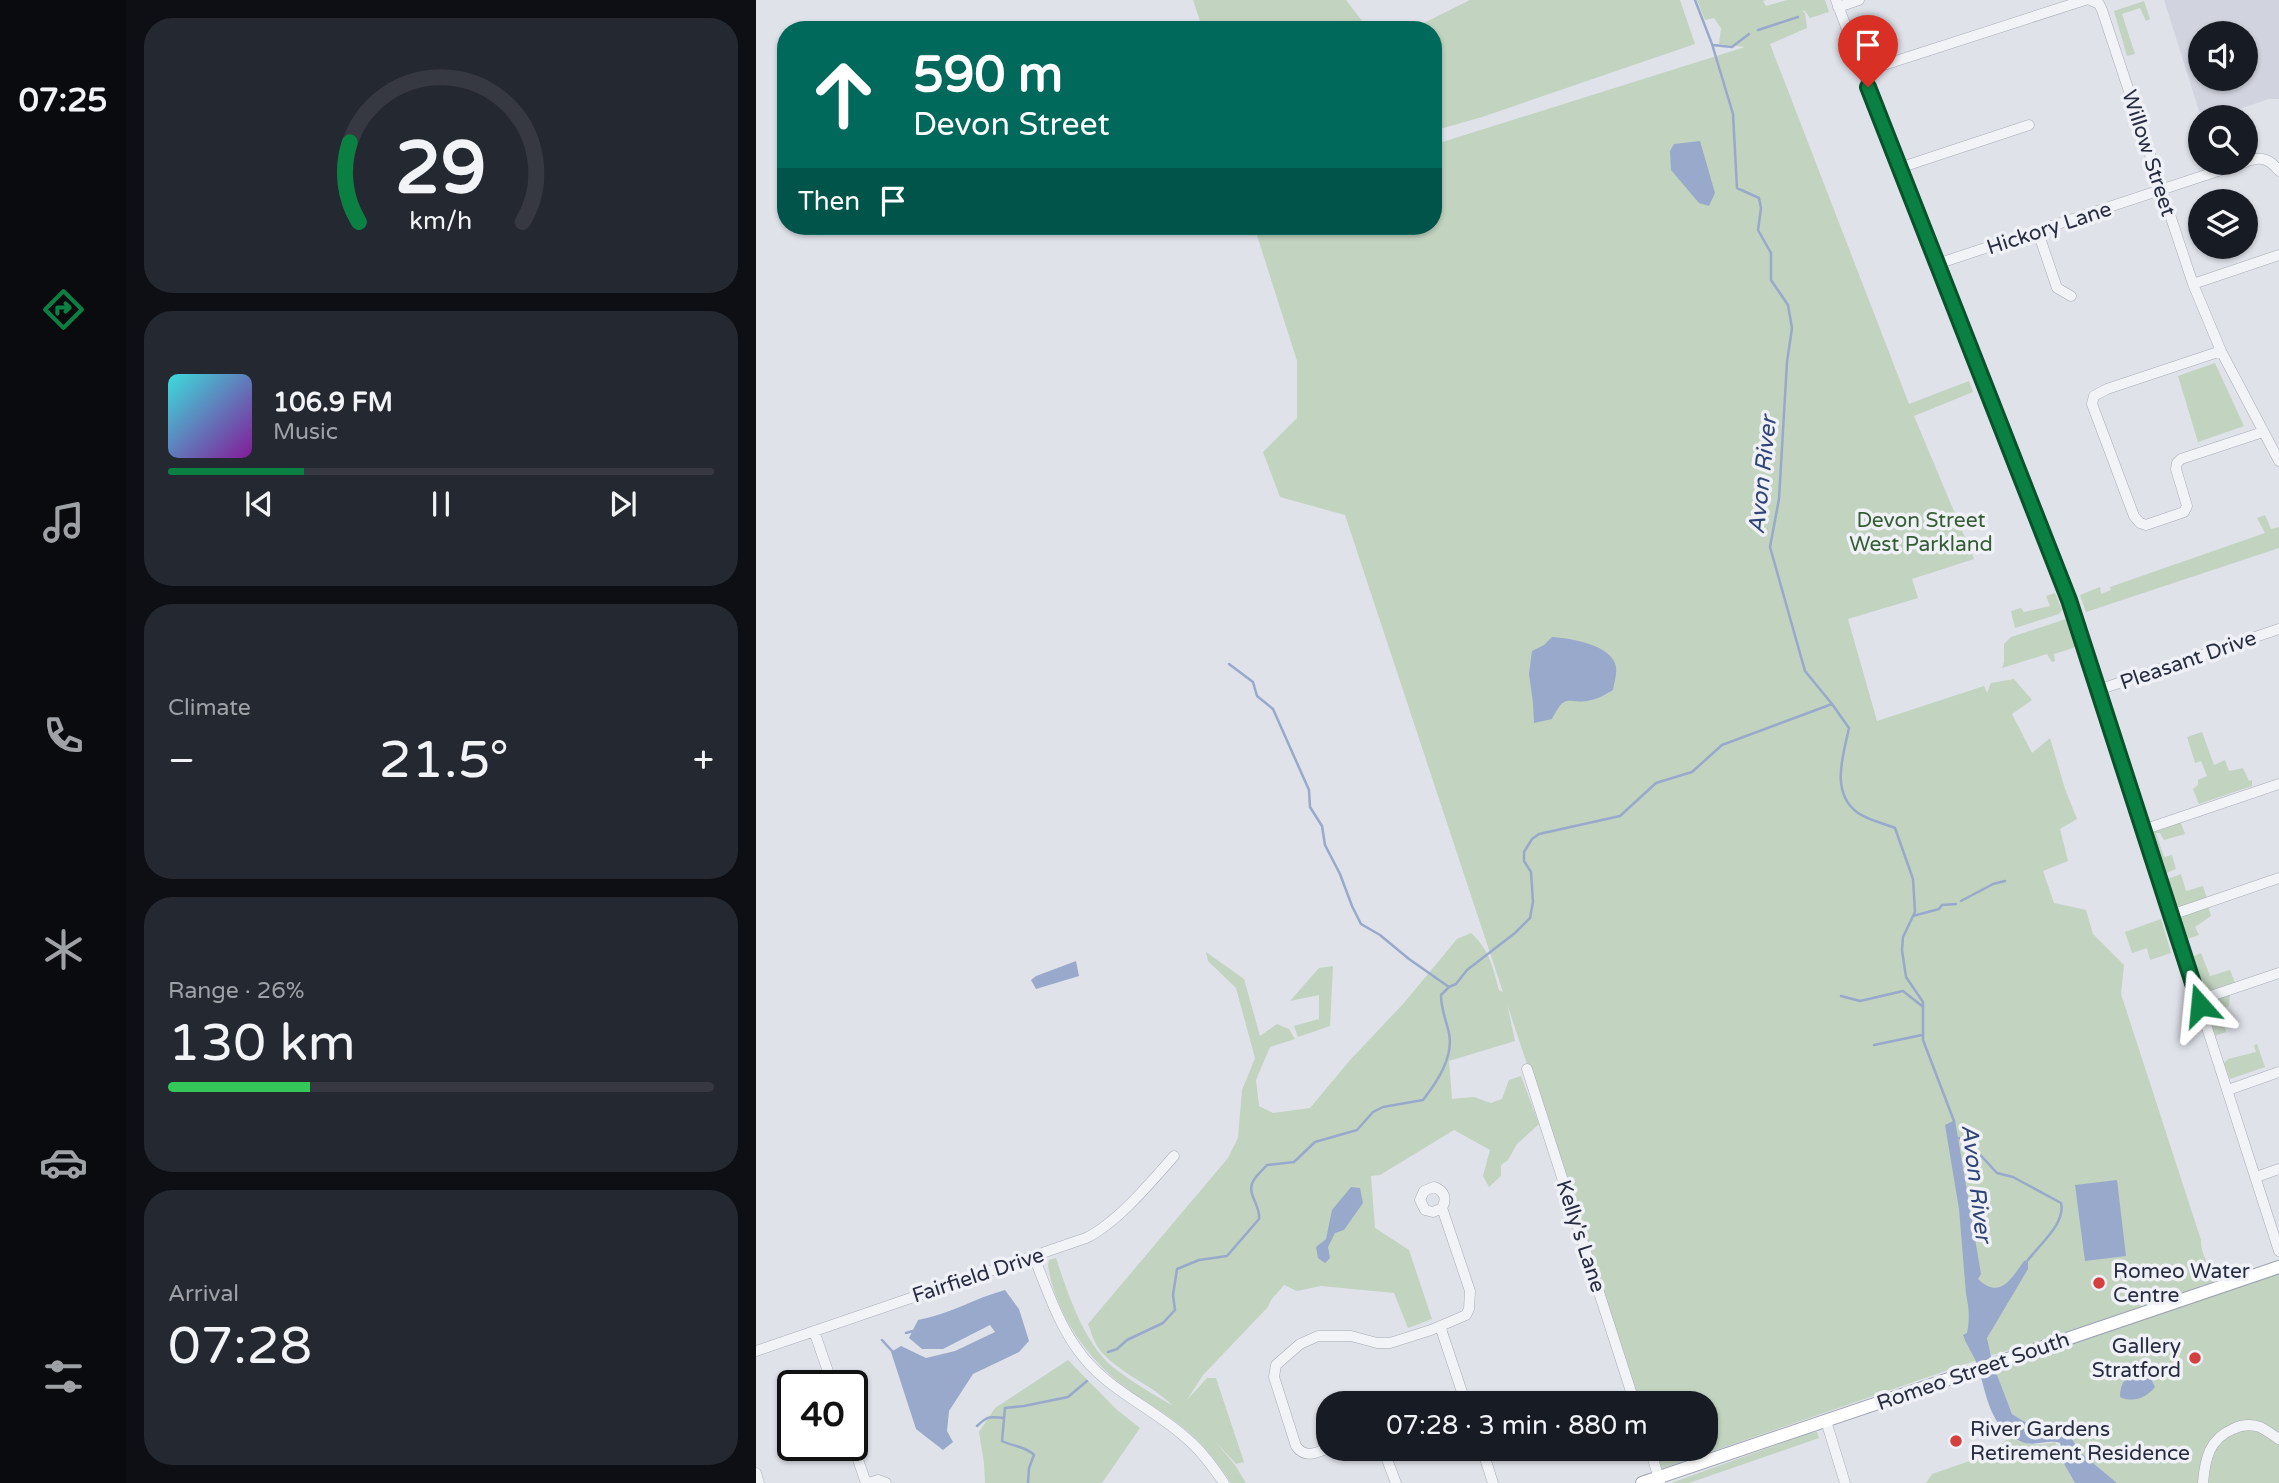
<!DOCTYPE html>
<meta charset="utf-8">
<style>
:root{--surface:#171b24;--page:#242831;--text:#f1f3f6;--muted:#9ea1a6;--line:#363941;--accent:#0b8043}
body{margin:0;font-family:"Varela Round",sans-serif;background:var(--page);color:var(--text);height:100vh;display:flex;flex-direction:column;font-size:26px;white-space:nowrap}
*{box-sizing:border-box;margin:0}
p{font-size:23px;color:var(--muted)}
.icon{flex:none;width:38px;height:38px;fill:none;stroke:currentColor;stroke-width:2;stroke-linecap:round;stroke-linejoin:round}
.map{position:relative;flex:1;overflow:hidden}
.drawer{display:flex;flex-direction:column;gap:18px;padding:18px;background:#0d0f14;width:630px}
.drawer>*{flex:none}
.top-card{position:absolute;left:21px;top:21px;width:665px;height:214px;border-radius:28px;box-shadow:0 2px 5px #0004;background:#00695c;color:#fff;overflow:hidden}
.fabs{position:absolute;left:1432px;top:21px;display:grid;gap:14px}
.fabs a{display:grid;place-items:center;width:70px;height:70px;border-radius:50%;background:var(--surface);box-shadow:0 2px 5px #0004;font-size:35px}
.speed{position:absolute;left:21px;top:1370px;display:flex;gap:14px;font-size:35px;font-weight:700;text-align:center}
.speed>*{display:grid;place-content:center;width:91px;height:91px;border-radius:50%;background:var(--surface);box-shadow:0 2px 5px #0004;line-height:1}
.speed .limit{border:4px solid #111;border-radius:10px;background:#fff;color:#111}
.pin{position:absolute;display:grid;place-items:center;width:60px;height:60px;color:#fff;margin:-72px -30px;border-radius:50% 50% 50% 0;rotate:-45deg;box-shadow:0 0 7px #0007}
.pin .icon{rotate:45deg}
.me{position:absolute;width:77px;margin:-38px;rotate:342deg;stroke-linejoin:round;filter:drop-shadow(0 0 5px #0008)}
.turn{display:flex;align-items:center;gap:24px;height:147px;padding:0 21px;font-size:32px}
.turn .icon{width:91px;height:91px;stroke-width:2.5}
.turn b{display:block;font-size:49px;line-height:60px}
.then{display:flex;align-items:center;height:66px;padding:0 21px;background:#0003;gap:14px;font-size:26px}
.big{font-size:52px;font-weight:600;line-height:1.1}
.drawer .card{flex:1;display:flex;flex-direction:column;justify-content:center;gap:10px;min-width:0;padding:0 24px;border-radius:28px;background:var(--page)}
.drawer .dial{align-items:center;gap:0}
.dial svg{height:182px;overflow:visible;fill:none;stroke:var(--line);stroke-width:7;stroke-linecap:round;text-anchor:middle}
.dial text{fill:var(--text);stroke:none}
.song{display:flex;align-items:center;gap:21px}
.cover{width:84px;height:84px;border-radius:10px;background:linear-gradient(135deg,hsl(180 70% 55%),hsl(290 70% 35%))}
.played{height:7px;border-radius:4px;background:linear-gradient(90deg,var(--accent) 25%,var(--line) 25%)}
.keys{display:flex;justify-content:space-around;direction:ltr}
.heat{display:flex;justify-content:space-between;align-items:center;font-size:38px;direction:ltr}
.charge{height:10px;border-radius:5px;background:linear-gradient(90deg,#34c759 26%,var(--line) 0)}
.trip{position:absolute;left:560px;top:1391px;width:402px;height:70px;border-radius:28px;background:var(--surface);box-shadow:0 2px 5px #0004;font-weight:600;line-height:70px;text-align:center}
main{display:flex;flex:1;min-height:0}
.dock{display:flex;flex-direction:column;width:126px;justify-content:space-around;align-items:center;background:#090b0e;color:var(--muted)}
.dock .icon{width:49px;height:49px}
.dock .current{color:var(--accent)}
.dock b{font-size:32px;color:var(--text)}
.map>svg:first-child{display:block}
.built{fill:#d1d4de;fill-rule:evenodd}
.green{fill:#c2d3c0}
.water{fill:#99a9cb}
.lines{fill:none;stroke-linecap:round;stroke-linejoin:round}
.stream{stroke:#99a9cb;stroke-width:2.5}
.minor-casing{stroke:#a8acb7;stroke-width:11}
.major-casing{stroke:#9ea4b5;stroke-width:14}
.minor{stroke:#f2f3f7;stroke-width:10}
.major{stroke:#fff;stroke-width:12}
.route-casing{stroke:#07532c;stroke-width:18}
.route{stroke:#0b8043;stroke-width:12}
.poi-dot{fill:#d4403f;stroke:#eff1f7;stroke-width:2.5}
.labels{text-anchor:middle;stroke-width:7;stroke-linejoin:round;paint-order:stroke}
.street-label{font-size:21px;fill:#272d41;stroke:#eff1f7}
.park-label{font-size:21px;fill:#355d34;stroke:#eff1f7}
.poi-label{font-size:21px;fill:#272d41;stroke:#eff1f7;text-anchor:start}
.water-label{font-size:23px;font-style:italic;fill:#304477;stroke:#eff1f7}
</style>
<main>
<nav class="dock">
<b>07:25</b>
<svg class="icon current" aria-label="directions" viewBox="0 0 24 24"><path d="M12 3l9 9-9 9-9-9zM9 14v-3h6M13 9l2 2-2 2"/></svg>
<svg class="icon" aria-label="music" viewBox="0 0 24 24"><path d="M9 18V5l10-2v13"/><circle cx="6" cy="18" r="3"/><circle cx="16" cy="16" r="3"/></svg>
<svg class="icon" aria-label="phone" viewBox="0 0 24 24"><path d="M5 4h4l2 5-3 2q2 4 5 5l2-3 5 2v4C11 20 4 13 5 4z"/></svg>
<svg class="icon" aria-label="climate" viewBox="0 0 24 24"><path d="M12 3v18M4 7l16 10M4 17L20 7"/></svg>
<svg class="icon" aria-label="car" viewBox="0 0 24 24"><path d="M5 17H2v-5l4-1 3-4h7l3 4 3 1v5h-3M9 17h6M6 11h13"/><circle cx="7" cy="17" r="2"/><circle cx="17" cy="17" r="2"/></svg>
<svg class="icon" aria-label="filters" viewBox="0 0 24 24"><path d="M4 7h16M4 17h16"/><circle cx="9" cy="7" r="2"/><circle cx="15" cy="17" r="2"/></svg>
</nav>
<section class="drawer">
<div class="card dial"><svg viewBox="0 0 100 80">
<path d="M14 69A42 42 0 1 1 86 69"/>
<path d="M14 69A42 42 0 0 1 10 34" stroke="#0b8043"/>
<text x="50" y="56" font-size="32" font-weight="700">29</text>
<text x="50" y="72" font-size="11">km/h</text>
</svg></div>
<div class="card">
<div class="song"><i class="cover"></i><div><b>106.9 FM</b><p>Music</p></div></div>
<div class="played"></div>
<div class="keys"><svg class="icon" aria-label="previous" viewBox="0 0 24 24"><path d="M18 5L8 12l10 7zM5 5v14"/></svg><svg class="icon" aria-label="pause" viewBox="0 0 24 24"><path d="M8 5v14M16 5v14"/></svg><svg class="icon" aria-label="next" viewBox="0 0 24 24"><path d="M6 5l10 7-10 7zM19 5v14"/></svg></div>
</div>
<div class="card"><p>Climate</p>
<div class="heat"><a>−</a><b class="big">21.5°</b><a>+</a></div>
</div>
<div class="card"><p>Range · 26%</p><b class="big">130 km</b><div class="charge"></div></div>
<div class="card"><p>Arrival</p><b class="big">07:28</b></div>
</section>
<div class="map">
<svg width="1523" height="1483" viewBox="0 0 1523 1483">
<rect width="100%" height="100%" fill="#dfe2e9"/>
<path class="built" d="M 1408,0 L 1523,0 L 1523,99 L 1513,99 L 1460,117 L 1445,117 ZM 1444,33 L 1489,33 L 1489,79 L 1444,79 Z"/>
<path class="green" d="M 437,0 L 590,0 L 613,30 L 447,30 Z
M 714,0 L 924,0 L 939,44 L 726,117 L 677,131 L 677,30 L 654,30 Z
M 941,0 L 1010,0 L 1007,1 L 1010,6 L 1031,0 L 1069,0 L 1073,12 L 1054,18 L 1049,11 L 1046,11 L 1049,13 L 1051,28 L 1014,44 L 1153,404 L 1213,381 L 1217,392 L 1158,416 L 1218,559 L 1156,579 L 1162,598 L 1092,619 L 1121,721 L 1228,686 L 1231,693 L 1235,683 L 1258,679 L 1276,700 L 1256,714 L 1276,753 L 1294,738 L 1309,789 L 1321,819 L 1304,829 L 1312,861 L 1287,871 L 1298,903 L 1330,910 L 1337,934 L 1368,965 L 1365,994 L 1445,1240 C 1444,1255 1457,1268 1456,1284 L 1282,1341 L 1278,1341 L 1278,1343 L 1236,1355 L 905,1469 L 899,1449 L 950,1449 L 950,1404 L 884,1403 L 751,1004 L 759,1041 L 693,1061 L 696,1099 L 718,1097 L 735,1103 L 746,1099 L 753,1080 L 765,1076 L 783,1124 L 761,1144 L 752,1160 L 745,1165 L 745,1176 L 733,1187 L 727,1176 L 734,1150 L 698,1130 L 624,1175 L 615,1176 L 619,1228 L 653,1250 L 676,1319 L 652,1328 L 638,1293 L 565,1286 L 541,1291 L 528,1285 L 515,1300 L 512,1307 L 447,1375 L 431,1400 L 451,1378 L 460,1378 L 488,1462 L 480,1464 L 458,1440 L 479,1465 L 490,1483 L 475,1483 C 462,1463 448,1445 430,1430 C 410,1413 388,1402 368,1386 C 331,1359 298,1311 292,1265 L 293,1260 L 300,1258 C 312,1294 329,1348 362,1371 C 378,1383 400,1396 417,1406 C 396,1384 363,1374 343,1349 C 338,1342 335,1332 332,1324 L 472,1158 L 482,1138 L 486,1090 L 499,1058 L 480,988 L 452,961 L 450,952 L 488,979 L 504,1036 L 521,1024 L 533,1029 L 539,1039 L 514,1047 L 500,1080 L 503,1106 L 517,1113 L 554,1108 L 595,1059 L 647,1004 L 701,939 L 715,933 C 734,951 736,965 743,990 L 747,992 L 589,515 L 524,497 L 507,452 L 541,418 L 541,361 L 498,226 L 677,226 L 677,145 L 989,47 L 963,44 L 965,28 L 958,18 L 949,20 Z
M 1388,1 L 1394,19 L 1390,21 L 1384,8 L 1366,14 L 1379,54 L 1371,56 L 1358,11 Z
M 1459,363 L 1488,426 L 1442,442 L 1422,376 Z
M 1509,515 L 1515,529 L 1523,527 L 1523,548 L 1330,612 L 1324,595 L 1344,587 L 1345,594 L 1355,590 L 1354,587 L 1509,533 L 1501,518 Z
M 1299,593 L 1306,610 L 1303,614 L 1259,628 L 1255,611 L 1265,608 L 1268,612 L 1294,606 L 1290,596 Z
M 1310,619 L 1320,647 L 1298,654 L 1299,661 L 1296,662 L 1291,654 L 1246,668 L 1248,662 L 1248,644 L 1255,637 Z
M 1446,732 L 1458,765 L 1469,760 L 1473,771 L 1487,768 L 1493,781 L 1496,780 L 1496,786 L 1443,804 L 1437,789 L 1442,785 L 1442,780 L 1451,776 L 1445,761 L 1439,763 L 1431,737 Z
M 1424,821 L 1429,834 L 1408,840 L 1404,833 L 1400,833 L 1408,857 L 1416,855 L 1420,869 L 1408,874 L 1396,833 L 1398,830 Z
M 1425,874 L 1430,891 L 1447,886 L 1451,898 L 1425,907 L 1417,903 L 1409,880 Z
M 1452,906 L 1455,916 L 1439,927 L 1443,935 L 1428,940 L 1422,921 L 1425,916 Z
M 1405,919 L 1415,953 L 1394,960 L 1391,948 L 1376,953 L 1369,932 Z
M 1445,953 L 1454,976 L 1474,970 L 1479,983 L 1451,993 L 1445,990 L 1434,958 Z
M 577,966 L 574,1026 L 542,1037 L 538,1026 L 563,1019 L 563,995 L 534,1001 L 563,968 Z
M 1474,994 L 1473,1006 L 1465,1009 L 1463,1014 L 1464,1016 L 1466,1016 L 1470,1032 L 1459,1036 L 1450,1007 L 1454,1001 Z
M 1501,1044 L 1509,1067 L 1474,1079 L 1468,1063 L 1472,1059 L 1500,1052 L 1498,1045 Z
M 1523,1273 L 1523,1483 L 1361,1483 L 1325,1453 L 1314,1436 L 1269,1422 L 1256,1414 L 1238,1372 L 1420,1306 Z
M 312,1360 L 361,1410 L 384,1428 L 346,1483 L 229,1483 L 228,1463 L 223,1432 L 239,1408 Z
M 1061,1432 L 1063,1438 L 933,1483 L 915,1483 L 1054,1433 Z
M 1254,1437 C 1270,1445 1282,1446 1299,1442 L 1302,1447 L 1285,1456 L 1306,1452 L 1308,1456 L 1307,1462 L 1319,1483 L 1170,1483 L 1176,1474 L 1237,1453 L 1244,1455 L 1242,1447 Z"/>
<path class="water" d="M 944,141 L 959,193 L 953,206 L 943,203 L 915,170 L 914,151 L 918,144 Z
M 796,637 C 814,638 857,645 860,667 C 861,675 858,683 857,690 C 850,694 842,699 835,700 C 811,706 811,690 796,719 L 778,723 L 777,703 L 773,674 L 776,651 L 788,645 Z
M 320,961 L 323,976 L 280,989 L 275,980 L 280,976 Z
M 1199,1120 L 1225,1274 L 1222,1279 C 1244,1300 1255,1279 1268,1261 L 1272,1260 L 1272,1269 L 1231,1338 L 1238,1371 L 1241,1375 L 1256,1414 L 1269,1422 L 1314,1436 L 1325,1453 L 1361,1483 L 1319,1483 L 1307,1462 L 1308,1456 L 1304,1443 C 1292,1439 1278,1447 1266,1442 C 1233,1429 1231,1394 1221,1364 C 1217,1354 1210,1344 1207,1335 L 1211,1333 C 1214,1319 1213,1308 1210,1294 L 1203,1209 L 1189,1125 Z
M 1361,1180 L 1370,1256 L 1329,1261 L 1319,1185 Z
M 595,1187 L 604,1188 L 607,1203 L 588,1230 L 579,1233 L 572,1247 L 574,1258 L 569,1263 L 562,1258 L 560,1247 L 570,1239 L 576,1210 Z
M 249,1290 L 263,1309 L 273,1341 L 263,1352 L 217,1374 L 193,1411 L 191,1431 L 197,1442 L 187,1450 L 160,1429 L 135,1352 L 145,1346 L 170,1358 L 199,1351 L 239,1332 L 234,1325 L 187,1349 L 166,1349 L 153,1338 L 162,1320 C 192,1315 219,1298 249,1290 Z
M 1382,1368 L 1393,1375 L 1399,1387 C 1390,1398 1377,1403 1364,1397 C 1364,1382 1371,1376 1382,1368 Z"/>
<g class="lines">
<path class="stream" d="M 939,0 L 956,44 L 977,114 L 981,188 L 1003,198 L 1005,208 L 1002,230 L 1015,253 L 1015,280 L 1032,305 L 1036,328 L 1031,362 L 1023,499 L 1014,547 L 1049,671 L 1076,704 L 1093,728 C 1087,756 1074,793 1102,813 C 1112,820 1127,823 1139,828 L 1157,879 L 1159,912 L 1147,937 L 1146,950 L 1150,977 L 1167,1002 L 1167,1040 L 1198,1121
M 1002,30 L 1042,17
M 957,45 L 976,47 L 993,34
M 473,664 L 497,682 L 501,696 L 517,709 L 553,790 L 554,807 L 566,826 L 569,845 L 584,874 L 596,906 L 605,924 L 624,935 L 653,959 L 693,987
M 1205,901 L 1237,884 L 1249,881
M 1157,916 L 1183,909 L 1186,905 L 1200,904
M 1085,996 L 1104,1001 L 1147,991 L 1166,1006
M 1118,1045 L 1166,1035
M 1203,1138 L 1217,1147 L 1241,1173 L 1257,1177 L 1305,1203 C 1310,1223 1284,1244 1272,1260
M 150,1333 L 157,1331
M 126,1340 L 136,1351
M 352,1352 L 361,1349 L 371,1340 L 407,1323 L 419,1310 L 417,1295 L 421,1269 L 443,1260 L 471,1256 L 503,1219 C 505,1207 492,1195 496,1184 C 498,1177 506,1171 511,1165 L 538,1162 L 559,1142 L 601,1130 L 617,1112 L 627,1107 L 667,1100 C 681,1082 698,1057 693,1033 C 690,1020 685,1009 685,995 L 693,987 L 700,984 L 711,970 L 759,933 L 774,918 L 777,902 L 775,872 L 768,861 L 768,852 L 776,839 L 783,834 L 864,816 L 900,783 L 936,772 L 966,745 L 1076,704
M 221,1426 C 233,1415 233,1417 248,1418
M 272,1483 L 273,1468 L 278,1455 C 271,1447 256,1446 246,1441 L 249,1408 L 268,1406 L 312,1397 L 331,1381"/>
<g class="minor-casing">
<path id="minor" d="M 1080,0 L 1143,168 L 1313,600 L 1523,1251
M 1334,0 L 1343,4 L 1346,10 L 1437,284 L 1465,351 L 1523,461
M 1082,7 L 1103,0
M 1106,72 L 1329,0
M 1489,162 C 1505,156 1513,158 1523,171
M 1143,168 L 1273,125
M 1282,232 L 1301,288 L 1315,296
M 1181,264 L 1486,163
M 1437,284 L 1523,255
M 1465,351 L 1351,389 L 1338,396 L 1336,404 L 1378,516 L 1384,523 L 1390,525 L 1428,512 L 1431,506 L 1420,469 L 1421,463 L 1425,459 L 1507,432
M 1342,690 L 1523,629
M 1387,830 L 1523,784
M 1415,915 L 1523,878
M 1443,1000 L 1523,973
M 771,1069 L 879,1404
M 1472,1090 L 1523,1072
M 1500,1177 L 1523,1169
M 278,1257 C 292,1292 304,1329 328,1358 C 356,1392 398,1409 430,1438 C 445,1450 457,1467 468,1483
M 684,1326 L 710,1404
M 58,1331 L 77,1386
M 0,1351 L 330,1238 C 361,1223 395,1182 418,1156
M 1070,1421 L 1089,1483
M 96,1442 L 110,1483
M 572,1448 C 560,1453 549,1459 540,1446 L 518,1377 L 520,1365 L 544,1344 L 562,1336 L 595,1336 L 621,1343 L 634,1343 L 675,1330 L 710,1315 L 713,1309 L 714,1291 L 686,1208 C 691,1199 689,1191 678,1187 L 668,1191 L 664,1200 L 669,1210 L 677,1212 L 686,1208
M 627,1449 L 640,1483
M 726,1449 L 737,1483
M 894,1449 L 904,1482
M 0,1473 L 3,1483
M 113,1483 L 122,1480 L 130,1483
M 1447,1483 C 1449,1459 1453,1439 1477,1429 C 1485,1425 1495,1424 1504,1427 C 1510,1430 1517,1435 1523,1439"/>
</g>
<g class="major-casing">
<path id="major" d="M 886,1483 L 1523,1267"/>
</g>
<use href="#minor" class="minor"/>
<use href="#major" class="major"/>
</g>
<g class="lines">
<g class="route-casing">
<path id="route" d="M 1112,87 L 1313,600 L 1444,1005"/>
</g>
<use href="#route" class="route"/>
</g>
<g class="poi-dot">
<circle cx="1343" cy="1283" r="7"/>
<circle cx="1439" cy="1358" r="7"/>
<circle cx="1200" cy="1441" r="7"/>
</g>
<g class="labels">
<g class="street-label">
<text transform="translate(1393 153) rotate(72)" y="7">Willow Street</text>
<text transform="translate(1293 228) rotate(-18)" y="7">Hickory Lane</text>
<text transform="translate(1432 660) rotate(-19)" y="7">Pleasant Drive</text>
<text transform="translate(825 1236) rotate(72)" y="7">Kelly's Lane</text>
<text transform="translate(222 1275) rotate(-18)" y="7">Fairfield Drive</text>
<text transform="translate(1217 1371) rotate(-19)" y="7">Romeo Street South</text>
</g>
<g class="park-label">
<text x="1165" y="527">Devon Street<tspan x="1165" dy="24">West Parkland</tspan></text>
</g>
<g class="poi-label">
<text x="1357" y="1278">Romeo Water<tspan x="1357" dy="24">Centre</tspan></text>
<text x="1425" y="1353" text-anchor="end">Gallery<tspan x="1425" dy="24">Stratford</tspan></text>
<text x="1214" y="1436">River Gardens<tspan x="1214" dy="24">Retirement Residence</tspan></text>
</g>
<g class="water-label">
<text transform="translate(1006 475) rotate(-84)" y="8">Avon River</text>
<text transform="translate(1221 1183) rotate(83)" y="8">Avon River</text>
</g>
</g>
</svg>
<div class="fabs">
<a><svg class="icon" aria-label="sound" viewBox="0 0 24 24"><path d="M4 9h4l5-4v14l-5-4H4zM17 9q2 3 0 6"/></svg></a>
<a><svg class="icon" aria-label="search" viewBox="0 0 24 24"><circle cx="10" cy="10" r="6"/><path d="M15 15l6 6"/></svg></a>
<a><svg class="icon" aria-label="layers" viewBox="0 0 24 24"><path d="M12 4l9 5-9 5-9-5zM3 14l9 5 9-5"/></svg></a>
</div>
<div class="speed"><div class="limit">40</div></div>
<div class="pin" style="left:1112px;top:87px;background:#d93025"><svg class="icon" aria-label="arrive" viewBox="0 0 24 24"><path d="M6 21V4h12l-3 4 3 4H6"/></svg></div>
<svg class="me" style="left:1444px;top:1005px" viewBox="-20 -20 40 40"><path d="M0-17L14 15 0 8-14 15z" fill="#0b8043" stroke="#fff" stroke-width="4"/></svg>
<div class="trip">07:28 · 3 min · 880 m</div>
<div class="top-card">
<div class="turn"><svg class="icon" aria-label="ahead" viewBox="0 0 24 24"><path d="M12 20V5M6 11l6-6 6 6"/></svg><div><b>590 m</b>Devon Street</div></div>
<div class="then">Then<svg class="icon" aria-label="arrive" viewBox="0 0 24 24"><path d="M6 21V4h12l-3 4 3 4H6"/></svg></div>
</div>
</div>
</main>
